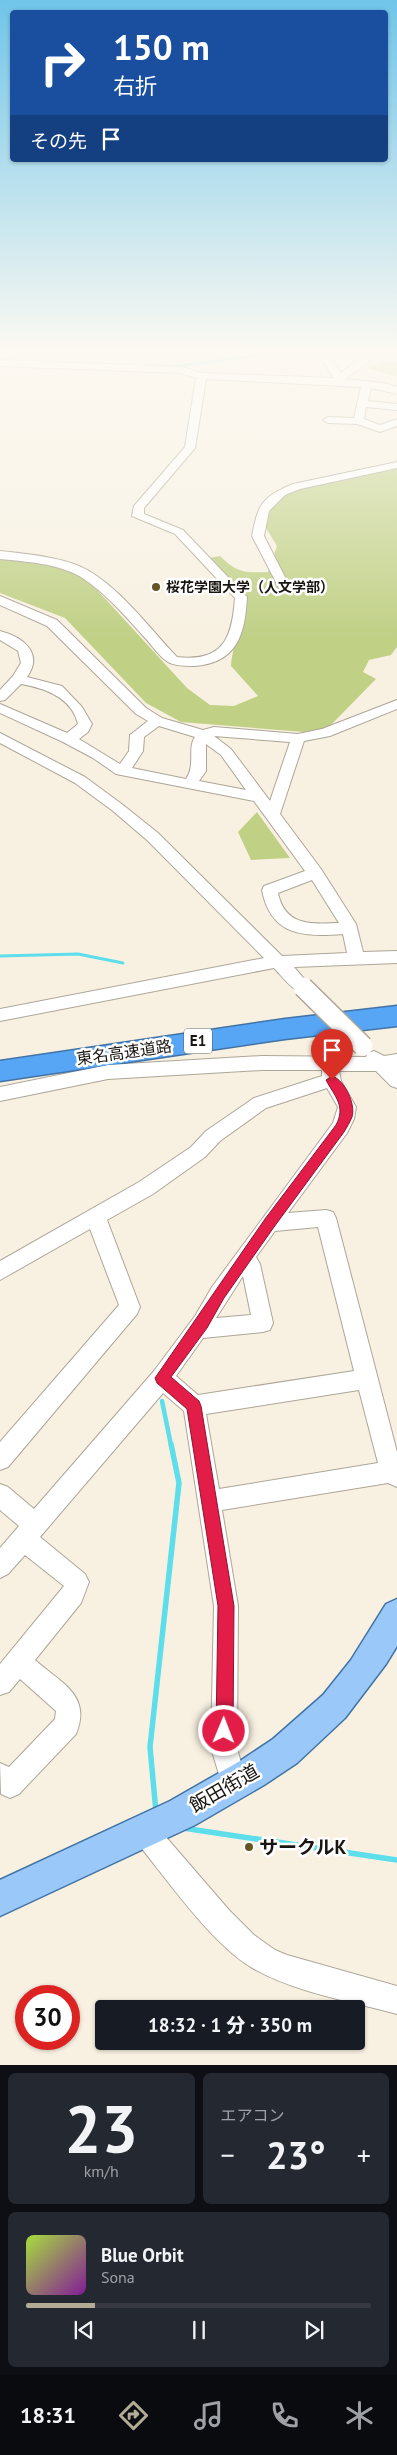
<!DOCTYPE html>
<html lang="ja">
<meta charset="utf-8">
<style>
:root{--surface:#171b24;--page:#242831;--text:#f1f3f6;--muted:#9ea1a6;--line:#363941;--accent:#b2ac97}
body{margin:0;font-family:"PT Sans","Noto Sans JP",sans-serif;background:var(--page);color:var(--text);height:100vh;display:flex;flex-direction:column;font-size:19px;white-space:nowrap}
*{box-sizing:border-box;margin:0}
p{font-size:16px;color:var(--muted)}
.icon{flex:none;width:28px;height:28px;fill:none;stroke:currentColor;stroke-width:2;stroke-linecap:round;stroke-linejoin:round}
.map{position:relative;height:2065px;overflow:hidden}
.side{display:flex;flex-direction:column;gap:8px;padding:8px;background:#0d0f14;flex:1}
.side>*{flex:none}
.hud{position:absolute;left:10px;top:10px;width:378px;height:152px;border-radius:5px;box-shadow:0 1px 4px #0004;background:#1a4fa0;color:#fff;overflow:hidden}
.speed{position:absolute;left:15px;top:1985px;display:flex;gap:10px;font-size:25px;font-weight:700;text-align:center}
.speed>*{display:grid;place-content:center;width:65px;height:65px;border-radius:50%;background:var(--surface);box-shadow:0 1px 4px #0004;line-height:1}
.speed .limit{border:8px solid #d22;background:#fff;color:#111}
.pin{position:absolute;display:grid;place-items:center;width:42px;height:42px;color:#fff;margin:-51px -21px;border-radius:50% 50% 50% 0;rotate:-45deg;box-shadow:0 0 5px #0007}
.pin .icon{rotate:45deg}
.me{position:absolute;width:55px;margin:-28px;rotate:1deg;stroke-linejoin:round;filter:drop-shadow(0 0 4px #0008)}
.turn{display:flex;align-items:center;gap:18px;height:105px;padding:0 20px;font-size:22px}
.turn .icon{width:65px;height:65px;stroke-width:2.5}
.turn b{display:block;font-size:35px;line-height:42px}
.then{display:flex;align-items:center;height:48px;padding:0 20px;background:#0003;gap:10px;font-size:19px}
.big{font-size:38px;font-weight:800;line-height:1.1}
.side .widget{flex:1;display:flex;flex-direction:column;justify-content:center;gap:8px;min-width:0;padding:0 18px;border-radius:8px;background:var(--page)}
.side .dial{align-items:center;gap:0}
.dial b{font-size:65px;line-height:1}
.song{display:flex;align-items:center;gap:15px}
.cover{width:60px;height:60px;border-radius:8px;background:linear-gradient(135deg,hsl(80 70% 55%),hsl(290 70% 35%))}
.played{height:5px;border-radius:2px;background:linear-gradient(90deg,var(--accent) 20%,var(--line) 20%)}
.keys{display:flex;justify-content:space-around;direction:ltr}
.heat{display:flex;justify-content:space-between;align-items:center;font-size:28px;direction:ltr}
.side .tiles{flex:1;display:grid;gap:8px;grid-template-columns:1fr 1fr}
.widget:last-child{grid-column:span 2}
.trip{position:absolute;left:95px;top:2000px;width:270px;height:50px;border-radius:5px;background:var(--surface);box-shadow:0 1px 4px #0004;font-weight:800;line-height:50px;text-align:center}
.menu{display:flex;height:80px;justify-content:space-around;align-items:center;background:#090b0e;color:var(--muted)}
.menu .icon{width:35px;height:35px}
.menu .current{color:var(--accent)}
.menu b{font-size:22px;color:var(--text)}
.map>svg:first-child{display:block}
.green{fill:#c0d085}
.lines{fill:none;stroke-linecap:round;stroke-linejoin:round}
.stream-far3{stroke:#5ddeea;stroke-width:2.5}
.stream-far2{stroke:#5ddeea;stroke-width:3}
.stream-far1{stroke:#5ddeea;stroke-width:4.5}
.stream{stroke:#5ddeea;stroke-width:5.5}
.minor-casing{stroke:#ada698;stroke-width:2}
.major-casing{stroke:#4173a5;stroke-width:3}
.highway-casing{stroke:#4173a5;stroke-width:3}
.minor{fill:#fff;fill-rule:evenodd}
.major{fill:#9ac9f9;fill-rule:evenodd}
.highway{fill:#57a5f5;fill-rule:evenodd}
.minor-bridge-casing{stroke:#ada698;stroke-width:22;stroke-linecap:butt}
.minor-bridge{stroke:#fff;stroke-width:19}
.route{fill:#e11d48;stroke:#92132f}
.poi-dot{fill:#645522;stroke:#fff;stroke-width:2}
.labels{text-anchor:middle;stroke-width:5;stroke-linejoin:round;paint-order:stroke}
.far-poi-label{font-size:14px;font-weight:bold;fill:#191611;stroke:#fff;text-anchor:start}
.shield{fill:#fff;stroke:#5e5c58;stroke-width:1}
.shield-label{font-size:15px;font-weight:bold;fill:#191611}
.street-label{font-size:16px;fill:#191611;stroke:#fff}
.near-street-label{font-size:19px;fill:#191611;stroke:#fff}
.near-poi-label{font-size:19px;font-weight:bold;fill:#191611;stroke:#fff;text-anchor:start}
</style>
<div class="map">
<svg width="397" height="2065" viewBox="0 0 397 2065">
<rect width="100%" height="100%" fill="#f8f1e2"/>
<path class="green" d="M 384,360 L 397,363 L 397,377 L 367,368 Z
M 397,468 L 397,647 L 391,655 L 369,660 L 363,672 L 376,679 L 327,729 L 304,732 L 181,722 L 146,703 L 65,618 L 0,593 L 0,558 C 31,561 63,563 89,581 L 187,688 L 210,705 L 234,706 L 258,696 L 231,666 C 233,639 246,622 246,595 L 209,558 L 220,556 C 237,573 245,573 268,572 L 277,546 L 266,528 L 271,508 L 290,491 Z
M 257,812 L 290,858 L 251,860 L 238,832 Z"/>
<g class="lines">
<path class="stream-far3" d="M 140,365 L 178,366 L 306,349"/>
<path class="stream-far2" d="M 0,956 L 78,954 L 123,963"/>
<path class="stream-far1" d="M 162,1401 L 171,1445"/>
<path class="stream" d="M 156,1812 L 150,1747 L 179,1483 L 171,1444
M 183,1828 L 397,1860"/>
<g class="minor-casing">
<path id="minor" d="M 138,349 L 148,349 L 144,366 L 182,367 L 202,373 L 334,378 L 314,349 L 324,349 L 341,373 L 373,349 L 397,349 L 396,351 L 379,354 L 345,379 L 384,383 L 397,387 L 397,394 L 371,388 L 368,401 L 397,404 L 397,410 L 366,407 L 364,419 L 380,425 L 397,419 L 397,426 L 380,432 L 357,424 L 328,423 L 323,420 L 328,417 L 354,418 L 361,387 L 206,379 L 195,448 L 144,508 L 144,514 L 183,530 L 247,597 C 245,635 237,663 194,666 C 187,666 174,666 168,662 C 160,657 153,647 147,640 C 127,618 106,593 81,577 C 57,563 27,562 0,559 L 0,551 C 26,554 54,556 79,566 C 116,582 149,628 177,657 C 223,662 232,639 235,598 L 175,534 L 132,516 L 134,506 L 185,447 L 196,378 L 181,373 L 0,366 L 0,360 L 134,365 Z
M 397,462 L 397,468 L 300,489 L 285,495 L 269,511 L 264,536 L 290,587 L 288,590 L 280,590 L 252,536 C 258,504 262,497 293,484 Z
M 0,596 L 57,620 L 146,708 L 162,718 L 203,730 L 214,727 L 298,734 L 322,729 L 397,700 L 397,709 L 330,736 L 304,741 L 280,814 L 321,869 L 356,924 L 363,952 L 397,951 L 397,963 L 294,967 L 311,987 L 309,991 C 295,996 284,978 274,968 L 0,1021 L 0,1009 L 264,958 L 148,841 L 113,811 L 75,783 L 0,743 L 0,733 L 85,777 L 123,805 L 158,833 L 282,956 L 347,953 L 343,934 C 303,937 271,936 262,890 L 264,886 L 305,871 L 254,801 L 116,774 L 93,758 L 63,742 L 0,713 L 0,704 L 67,733 L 78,724 C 72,697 44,688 21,684 L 5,700 L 0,701 L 0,690 L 13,676 L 21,663 L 18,651 L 0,640 L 0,631 C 23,637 44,653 27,677 L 62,686 L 82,707 L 92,724 L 88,732 L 79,739 L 120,764 L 129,751 L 130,735 L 148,721 L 136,714 L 47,626 L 0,605 ZM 159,726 L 195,737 C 187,748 196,765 186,779 L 132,768 L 143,751 L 144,737 ZM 214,736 L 290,742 L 270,801 L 231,749 ZM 206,744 L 221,755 L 246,790 L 199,781 L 206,771 ZM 312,880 L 339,923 C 310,924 285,926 278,893 Z
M 374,1051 L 384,1056 L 397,1054 L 397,1088 L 391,1086 L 376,1071 L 339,1071 L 341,1081 L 356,1107 L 354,1119 L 347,1133 L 288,1213 L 326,1210 L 333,1212 L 336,1218 L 397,1452 L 397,1487 L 388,1483 L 222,1510 L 238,1606 L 237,1748 L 247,1785 L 243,1794 L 234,1798 L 225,1794 L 211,1748 L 214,1606 L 184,1411 L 163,1393 L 40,1537 L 85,1574 L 89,1582 L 81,1603 L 35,1660 C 61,1683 92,1695 76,1734 L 19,1794 L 10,1798 L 1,1794 L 0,1763 L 9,1767 L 55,1719 L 56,1711 L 20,1679 L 9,1692 L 0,1695 L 0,1664 L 64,1586 L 25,1555 L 8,1574 L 0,1578 L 0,1548 L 19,1526 L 0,1510 L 0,1484 L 8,1487 L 34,1509 L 154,1371 L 195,1316 L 212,1287 L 333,1123 L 338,1107 L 327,1088 L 266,1108 L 220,1141 L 205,1157 L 153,1194 L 107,1220 L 140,1307 L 137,1314 L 8,1467 L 0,1470 L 0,1442 L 119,1305 L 90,1229 L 0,1280 L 0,1261 L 139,1182 L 191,1147 L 206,1131 L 254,1098 L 322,1076 L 322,1070 L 262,1070 L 108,1079 L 0,1101 L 0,1087 L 108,1065 L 262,1056 L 366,1057 L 368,1053 ZM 318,1227 L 354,1371 L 198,1395 L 176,1376 L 203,1338 L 263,1332 L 270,1330 L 273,1323 L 260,1264 L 256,1257 L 275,1231 ZM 243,1276 L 251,1315 L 216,1318 ZM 359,1390 L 378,1463 L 219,1489 L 206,1414 Z
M 144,1818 L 153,1822 L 229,1910 L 254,1935 L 275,1950 L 287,1955 L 397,1986 L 397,2014 C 353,2002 295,1992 256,1970 C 214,1948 166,1878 135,1840 L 131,1831 L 135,1822 Z"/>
</g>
<g class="major-casing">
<path id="major" d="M 397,1599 L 397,1646 L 386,1664 L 345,1718 L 297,1763 L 264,1785 L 195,1825 L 0,1916 L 0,1880 L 170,1801 L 240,1761 L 273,1739 L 323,1695 L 351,1660 L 386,1604 Z"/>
</g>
<g class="highway-casing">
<path id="highway" d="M 397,1006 L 397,1026 L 285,1039 L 0,1081 L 0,1061 L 285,1019 Z"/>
</g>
<use href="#minor" class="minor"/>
<use href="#major" class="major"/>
<use href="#highway" class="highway"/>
<g class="minor-bridge-casing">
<path id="minor-bridge" d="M 303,987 L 363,1046"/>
</g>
<use href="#minor-bridge" class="minor-bridge"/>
</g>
<linearGradient id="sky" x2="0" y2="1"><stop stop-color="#70c5e9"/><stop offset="0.55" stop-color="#fcf9f2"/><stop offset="1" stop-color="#fcf9f2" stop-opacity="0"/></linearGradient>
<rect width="397" height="638" fill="url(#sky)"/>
<path class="route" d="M 332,1076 C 345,1080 356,1105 352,1117 C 350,1122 347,1127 344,1132 L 274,1227 L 224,1298 L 207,1328 L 171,1377 L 199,1401 L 201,1406 L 234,1606 L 233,1731 L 230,1736 L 224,1739 L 219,1736 L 216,1731 L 218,1606 L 187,1409 L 157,1383 L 155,1378 L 265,1219 L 336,1125 C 346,1106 335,1097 326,1080 Z"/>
<g class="poi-dot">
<circle cx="156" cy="587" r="5"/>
<circle cx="249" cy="1847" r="5"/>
</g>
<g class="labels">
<g class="far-poi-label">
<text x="166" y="592">桜花学園大学（人文学部）</text>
</g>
<rect class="shield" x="184" y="1028.5" width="28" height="25" rx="4"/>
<g class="shield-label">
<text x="198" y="1046">E1</text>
</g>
<g class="street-label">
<text transform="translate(124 1052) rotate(-8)" y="6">東名高速道路</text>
</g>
<g class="near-street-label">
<text transform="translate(224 1788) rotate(-30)" y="7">飯田街道</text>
</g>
<g class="near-poi-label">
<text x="259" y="1854">サークルK</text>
</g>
</g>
</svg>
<div class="speed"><div class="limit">30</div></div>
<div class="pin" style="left:332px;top:1080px;background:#d93025"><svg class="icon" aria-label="arrive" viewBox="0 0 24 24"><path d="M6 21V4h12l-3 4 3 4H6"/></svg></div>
<svg class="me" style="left:224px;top:1731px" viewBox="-20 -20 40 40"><circle r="17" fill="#e11d48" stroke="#fff" stroke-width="3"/><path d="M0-11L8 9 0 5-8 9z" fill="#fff"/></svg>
<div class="trip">18:32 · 1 分 · 350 m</div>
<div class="hud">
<div class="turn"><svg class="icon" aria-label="right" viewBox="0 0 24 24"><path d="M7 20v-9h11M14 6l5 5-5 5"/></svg><div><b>150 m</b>右折</div></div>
<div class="then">その先<svg class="icon" aria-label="arrive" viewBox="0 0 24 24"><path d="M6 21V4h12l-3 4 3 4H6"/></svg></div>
</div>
</div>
<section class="side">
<div class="tiles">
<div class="widget dial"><b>23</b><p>km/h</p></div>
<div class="widget"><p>エアコン</p>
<div class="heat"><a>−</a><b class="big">23°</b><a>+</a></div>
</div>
<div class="widget">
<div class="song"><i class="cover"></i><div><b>Blue Orbit</b><p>Sona</p></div></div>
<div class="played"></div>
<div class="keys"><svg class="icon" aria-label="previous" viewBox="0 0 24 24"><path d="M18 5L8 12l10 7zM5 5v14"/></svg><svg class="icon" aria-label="pause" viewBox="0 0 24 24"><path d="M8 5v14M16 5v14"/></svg><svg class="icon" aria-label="next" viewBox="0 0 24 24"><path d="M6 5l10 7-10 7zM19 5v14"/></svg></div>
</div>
</div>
</section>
<nav class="menu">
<b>18:31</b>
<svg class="icon current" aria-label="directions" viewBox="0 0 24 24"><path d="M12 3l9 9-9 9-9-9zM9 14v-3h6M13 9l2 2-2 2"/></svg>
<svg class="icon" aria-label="music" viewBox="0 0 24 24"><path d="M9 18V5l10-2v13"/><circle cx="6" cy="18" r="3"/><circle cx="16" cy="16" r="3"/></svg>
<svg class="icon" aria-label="phone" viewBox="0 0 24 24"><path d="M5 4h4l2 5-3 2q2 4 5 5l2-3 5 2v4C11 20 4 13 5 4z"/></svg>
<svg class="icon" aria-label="climate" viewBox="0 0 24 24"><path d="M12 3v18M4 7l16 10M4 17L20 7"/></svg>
</nav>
